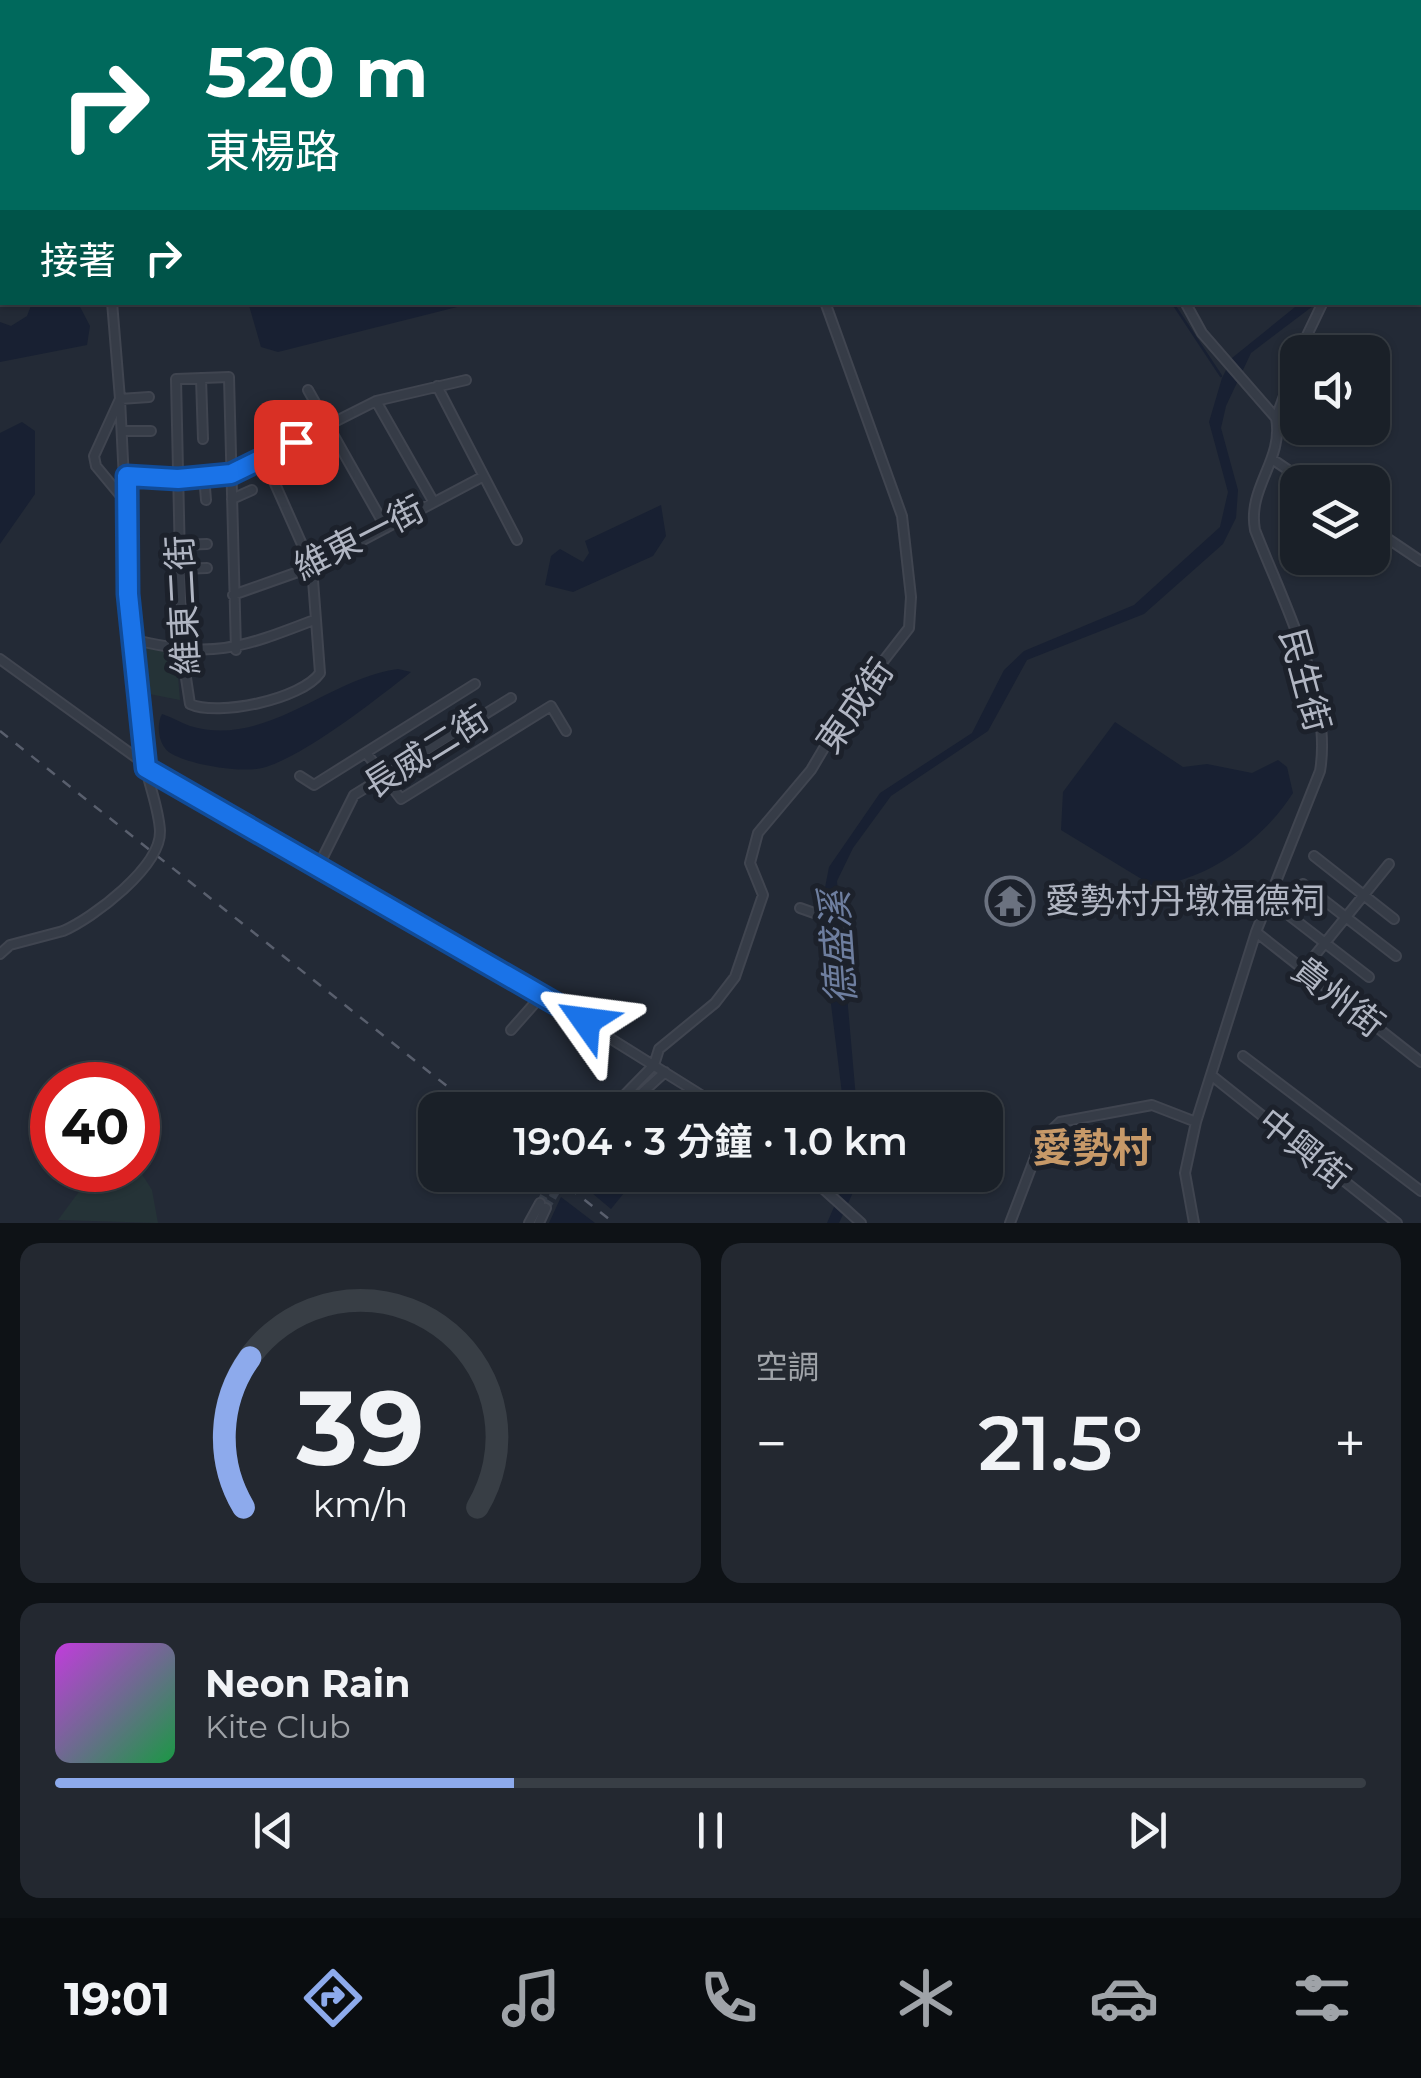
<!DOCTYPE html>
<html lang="zh-TW">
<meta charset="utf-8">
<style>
:root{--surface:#1a2028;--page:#232830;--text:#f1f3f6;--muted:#9fa3a8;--line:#383e45;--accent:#8daaec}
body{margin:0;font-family:Montserrat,"Noto Sans TC",sans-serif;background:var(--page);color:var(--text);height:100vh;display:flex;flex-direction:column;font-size:38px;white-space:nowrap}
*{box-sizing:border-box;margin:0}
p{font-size:32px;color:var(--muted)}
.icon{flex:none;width:55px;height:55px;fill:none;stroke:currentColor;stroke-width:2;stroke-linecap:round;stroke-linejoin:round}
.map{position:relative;height:1223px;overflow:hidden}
.side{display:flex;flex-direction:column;gap:20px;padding:20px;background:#0e1216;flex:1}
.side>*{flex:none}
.guide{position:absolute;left:0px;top:0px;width:1422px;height:305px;box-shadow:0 2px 8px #0004,0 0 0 2px var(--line);background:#00695c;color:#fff;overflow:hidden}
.buttons{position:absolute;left:1280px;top:335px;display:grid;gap:20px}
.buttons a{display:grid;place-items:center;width:110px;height:110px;border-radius:20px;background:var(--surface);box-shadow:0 2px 8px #0004,0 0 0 2px var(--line);font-size:50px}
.speed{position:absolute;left:30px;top:1062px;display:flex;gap:20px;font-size:50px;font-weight:700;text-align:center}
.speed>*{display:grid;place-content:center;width:130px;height:130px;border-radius:50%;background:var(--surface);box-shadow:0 2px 8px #0004,0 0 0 2px var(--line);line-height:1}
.speed .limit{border:15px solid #d22;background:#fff;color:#111}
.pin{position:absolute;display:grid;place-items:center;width:85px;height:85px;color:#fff;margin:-42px;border-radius:20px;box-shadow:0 5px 15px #0006}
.me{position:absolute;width:110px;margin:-55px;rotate:301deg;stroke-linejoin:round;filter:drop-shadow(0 0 8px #0008)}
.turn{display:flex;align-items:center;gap:35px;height:210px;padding:0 40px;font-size:45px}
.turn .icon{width:130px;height:130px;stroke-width:2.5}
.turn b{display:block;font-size:70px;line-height:85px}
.then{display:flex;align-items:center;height:95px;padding:0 40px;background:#0003;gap:20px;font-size:38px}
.big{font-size:75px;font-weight:600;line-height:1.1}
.side .widget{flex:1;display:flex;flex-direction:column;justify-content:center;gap:15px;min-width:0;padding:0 35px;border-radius:20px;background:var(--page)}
.side .dial{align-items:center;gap:0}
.dial svg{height:260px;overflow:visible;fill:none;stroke:var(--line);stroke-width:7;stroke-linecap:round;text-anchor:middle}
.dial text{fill:var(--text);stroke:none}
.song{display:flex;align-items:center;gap:30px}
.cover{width:120px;height:120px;border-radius:15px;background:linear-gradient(135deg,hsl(290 70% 55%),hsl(140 70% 35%))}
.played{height:10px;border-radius:5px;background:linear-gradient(90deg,var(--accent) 35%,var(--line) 35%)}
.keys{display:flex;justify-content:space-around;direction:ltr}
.heat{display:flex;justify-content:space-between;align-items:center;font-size:55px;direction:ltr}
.side .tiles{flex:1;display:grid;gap:20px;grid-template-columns:1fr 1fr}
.widget:last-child{grid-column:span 2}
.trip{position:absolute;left:418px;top:1092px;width:585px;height:100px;border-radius:20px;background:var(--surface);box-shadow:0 2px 8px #0004,0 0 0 2px var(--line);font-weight:600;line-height:100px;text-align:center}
.menu{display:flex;height:160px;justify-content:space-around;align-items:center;background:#0a0d10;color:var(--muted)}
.menu .icon{width:70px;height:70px}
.menu .active{color:var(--accent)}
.menu b{font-size:45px;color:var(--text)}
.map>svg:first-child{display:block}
.green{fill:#253337}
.water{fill:#182032}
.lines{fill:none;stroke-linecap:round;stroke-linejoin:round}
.stream{stroke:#182032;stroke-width:2.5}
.minor-tunnel{stroke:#383f4b;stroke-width:8;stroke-dasharray:8 4;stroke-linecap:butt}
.minor-casing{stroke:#404550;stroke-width:12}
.minor{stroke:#363c47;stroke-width:8}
.rail{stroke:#595f6d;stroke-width:2.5;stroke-dasharray:10 10;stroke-linecap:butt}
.minor-bridge-casing{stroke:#404550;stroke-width:12;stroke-linecap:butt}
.minor-bridge{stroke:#363c47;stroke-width:8}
.route-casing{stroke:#114b97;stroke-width:25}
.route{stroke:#1a73e8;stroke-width:18}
.labels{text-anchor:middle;stroke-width:10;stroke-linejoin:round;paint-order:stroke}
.street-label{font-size:35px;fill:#b1b6c3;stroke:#1c212b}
.poi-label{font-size:35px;fill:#b1b6c3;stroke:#1c212b;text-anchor:start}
.water-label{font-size:38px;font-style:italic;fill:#6e7e9f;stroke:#1c212b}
.quarter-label{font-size:40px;font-weight:bold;fill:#c79968;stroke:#1c212b}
</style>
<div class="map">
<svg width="1421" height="1223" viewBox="0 0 1421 1223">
<rect width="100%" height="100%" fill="#232a36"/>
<path class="green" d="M 139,647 L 176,652 L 180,700 L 144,693 Z
M 138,1168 L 152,1190 L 158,1223 L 58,1220 L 95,1170 Z"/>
<path class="water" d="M 248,302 L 473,302 L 473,303 L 278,352 L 261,347 Z
M 32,303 L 78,303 L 90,326 L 87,345 L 0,362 L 0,322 L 11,326 L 27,316 Z
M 1300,303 L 1317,303 L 1251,353 L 1226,406 L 1221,428 L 1238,490 L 1236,518 L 1223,544 L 1144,614 L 1027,660 L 988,731 L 891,796 L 853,848 L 837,881 L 857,1110 L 844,1110 L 824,947 L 822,903 L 829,867 L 880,793 L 972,733 L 1004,670 L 1024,651 L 1134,605 L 1220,527 L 1228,492 L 1209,422 L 1222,378 L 1232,358 Z
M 22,422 L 35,431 L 35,494 L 0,544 L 0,433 Z
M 661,505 L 666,536 L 653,556 L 573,592 L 545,585 L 551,556 L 560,549 L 583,562 L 589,553 L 585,541 Z
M 398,669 L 411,672 C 377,699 302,758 262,768 C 239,773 192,765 172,754 C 158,747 156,725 162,714 C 172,717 181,723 190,726 C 266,749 328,678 398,669 Z
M 1115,722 L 1183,767 L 1207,764 L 1252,773 L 1278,760 L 1287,767 L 1293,793 C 1264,839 1208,880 1153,886 L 1061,830 L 1063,792 Z
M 576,1175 L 625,1175 L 624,1193 L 611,1209 L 574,1178 Z
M 848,1175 L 861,1175 L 839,1223 L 827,1223 Z
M 561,1197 L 595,1223 L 549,1223 Z"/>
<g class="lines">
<path class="stream" d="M 1077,0 L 1077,2
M 1172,302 L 1221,376"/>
<path class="minor-tunnel" d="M 540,1203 L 556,1175
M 546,1208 L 566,1175"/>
<g class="minor-casing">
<path id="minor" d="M 153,0 L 155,2
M 694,0 L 695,2
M 1003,0 L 1003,2
M 1068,0 L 1068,2
M 299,2 L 300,0
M 813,2 L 813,0
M 1420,177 L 1421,176
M 112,302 L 120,399 L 94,456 L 96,466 L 125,501 L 127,594 L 146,768
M 1185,302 L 1202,333 L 1276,418 C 1284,460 1247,487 1255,530 C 1282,600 1333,696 1320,771 L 1256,932 L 1196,1122 L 1185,1173 L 1194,1223
M 1299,352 L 1323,302
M 201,378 L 203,439
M 437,386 L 517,540
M 308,390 L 386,528
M 376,401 L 433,501
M 1276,418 L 1298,357
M 123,431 L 151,431
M 1272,459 L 1306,482
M 127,476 L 178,479 L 231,474 L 376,401 L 466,380
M 204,476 L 206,500
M 232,499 L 252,490
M 125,501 L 120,399 L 149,397
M 1372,528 L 1421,561
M 179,545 L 207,544
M 180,569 L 207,568
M 233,595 L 312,567 L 482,477
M 131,639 C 212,659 239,649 314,620
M 236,650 L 229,377 L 176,379 L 182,652 L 190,704 C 218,717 302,699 320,673 L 312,567 L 264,459
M 0,659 L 181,790 L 459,944 L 725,1110
M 367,754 L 401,799 L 551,706 L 566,731
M 300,776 L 314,785 L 475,684
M 1314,856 L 1394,919
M 319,865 L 354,795 L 511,698
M 1303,884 L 1396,956
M 800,908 L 848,925
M 1290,916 L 1369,977
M 1256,932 L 1421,1062
M 0,954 L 10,945 L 63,931
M 1303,970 L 1389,864
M 511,1030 L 542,995
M 1243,1056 L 1421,1191
M 1211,1075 L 1397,1223
M 610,1110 L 654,1065 L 659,1049 L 715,1003 L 735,977 L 763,895 L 750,863 L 758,833 L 811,770 L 850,704 L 909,628 L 911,597 L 902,516 L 825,302
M 623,1110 L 665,1072
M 808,1175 L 861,1223
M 529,1223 L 540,1203
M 539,1223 L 546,1208
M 1010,1223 L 1042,1139 L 1060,1122 L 1152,1105 L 1196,1122"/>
</g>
<use href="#minor" class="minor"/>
<path class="rail" d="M 0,731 L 477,1110
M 553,1175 L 614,1223"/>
<g class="minor-bridge-casing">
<path id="minor-bridge" d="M 63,931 C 93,918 161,867 160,831 C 159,810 150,788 146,768"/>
</g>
<use href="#minor-bridge" class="minor-bridge"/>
</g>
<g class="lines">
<g class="route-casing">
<path id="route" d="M 296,442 L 231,474 L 178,479 L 127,476 L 128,594 L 146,768 L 586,1021"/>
</g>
<use href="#route" class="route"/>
</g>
<defs>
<g id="temple-ring" transform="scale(2.5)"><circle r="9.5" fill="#1c212b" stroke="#6b7280" stroke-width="1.5"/><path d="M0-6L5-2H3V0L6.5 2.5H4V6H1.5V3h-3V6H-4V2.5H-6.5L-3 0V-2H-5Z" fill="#6b7280"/></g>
</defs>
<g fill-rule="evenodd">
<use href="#temple-ring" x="1010" y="901"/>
</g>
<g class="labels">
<g class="street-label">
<text transform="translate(359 538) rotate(-27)" y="12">維東一街</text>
<text transform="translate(183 605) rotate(-93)" y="12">維東二街</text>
<text transform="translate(1305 680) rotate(75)" y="12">民生街</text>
<text transform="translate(855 706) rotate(-55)" y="12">東成街</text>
<text transform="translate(426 752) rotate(-32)" y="12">長威二街</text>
<text transform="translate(1338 997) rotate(38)" y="12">貴州街</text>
<text transform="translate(1304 1149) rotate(39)" y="12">中興街</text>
</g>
<g class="poi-label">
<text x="1045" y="913">愛勢村丹墩福德祠</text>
</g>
<g class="water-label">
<text transform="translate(838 948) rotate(-94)" y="13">德盛溪</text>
</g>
<g class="quarter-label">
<text x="1092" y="1162">愛勢村</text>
</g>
</g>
</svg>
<div class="buttons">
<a><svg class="icon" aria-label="sound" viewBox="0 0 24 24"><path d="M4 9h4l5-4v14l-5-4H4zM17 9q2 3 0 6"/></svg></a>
<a><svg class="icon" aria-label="layers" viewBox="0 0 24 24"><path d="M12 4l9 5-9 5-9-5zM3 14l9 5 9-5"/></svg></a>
</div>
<div class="speed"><div class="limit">40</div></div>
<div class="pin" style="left:296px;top:442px;background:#d93025"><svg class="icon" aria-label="arrive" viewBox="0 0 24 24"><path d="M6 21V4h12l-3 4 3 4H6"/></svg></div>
<svg class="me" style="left:586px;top:1021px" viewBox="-20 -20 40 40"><path d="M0-17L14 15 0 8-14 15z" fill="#1a73e8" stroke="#fff" stroke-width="4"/></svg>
<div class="trip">19:04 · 3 分鐘 · 1.0 km</div>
<div class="guide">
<div class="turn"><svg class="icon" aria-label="right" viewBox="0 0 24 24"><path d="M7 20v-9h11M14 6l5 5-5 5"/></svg><div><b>520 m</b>東楊路</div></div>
<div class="then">接著<svg class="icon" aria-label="right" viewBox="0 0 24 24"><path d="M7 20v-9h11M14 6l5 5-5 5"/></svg></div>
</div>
</div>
<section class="side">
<div class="tiles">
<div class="widget dial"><svg viewBox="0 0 100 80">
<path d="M14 69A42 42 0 1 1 86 69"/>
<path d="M14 69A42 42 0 0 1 16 23" stroke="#8daaec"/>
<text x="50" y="56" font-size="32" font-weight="700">39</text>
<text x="50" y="72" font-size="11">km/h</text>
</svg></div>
<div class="widget"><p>空調</p>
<div class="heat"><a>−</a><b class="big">21.5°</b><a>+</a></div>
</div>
<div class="widget">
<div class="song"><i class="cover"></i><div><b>Neon Rain</b><p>Kite Club</p></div></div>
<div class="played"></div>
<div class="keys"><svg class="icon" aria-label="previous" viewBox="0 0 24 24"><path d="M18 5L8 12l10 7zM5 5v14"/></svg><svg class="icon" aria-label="pause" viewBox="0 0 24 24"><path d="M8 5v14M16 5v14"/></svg><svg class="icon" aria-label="next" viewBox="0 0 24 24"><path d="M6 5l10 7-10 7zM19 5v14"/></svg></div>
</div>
</div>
</section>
<nav class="menu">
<b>19:01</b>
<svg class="icon active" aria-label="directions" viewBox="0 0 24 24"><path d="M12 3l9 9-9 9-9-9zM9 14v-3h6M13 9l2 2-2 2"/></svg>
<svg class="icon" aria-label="music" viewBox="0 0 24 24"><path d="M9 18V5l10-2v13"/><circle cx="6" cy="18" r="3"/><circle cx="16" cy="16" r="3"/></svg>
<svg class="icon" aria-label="phone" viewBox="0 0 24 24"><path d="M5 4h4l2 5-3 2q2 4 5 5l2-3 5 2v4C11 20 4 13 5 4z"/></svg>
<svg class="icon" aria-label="climate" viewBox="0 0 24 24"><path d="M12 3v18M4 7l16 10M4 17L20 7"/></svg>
<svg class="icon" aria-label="car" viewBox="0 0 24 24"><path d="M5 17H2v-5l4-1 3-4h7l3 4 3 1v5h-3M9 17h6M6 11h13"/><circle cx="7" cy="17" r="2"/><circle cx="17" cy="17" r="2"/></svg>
<svg class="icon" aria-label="filters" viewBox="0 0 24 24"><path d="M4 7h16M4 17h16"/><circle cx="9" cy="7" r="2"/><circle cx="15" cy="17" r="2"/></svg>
</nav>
